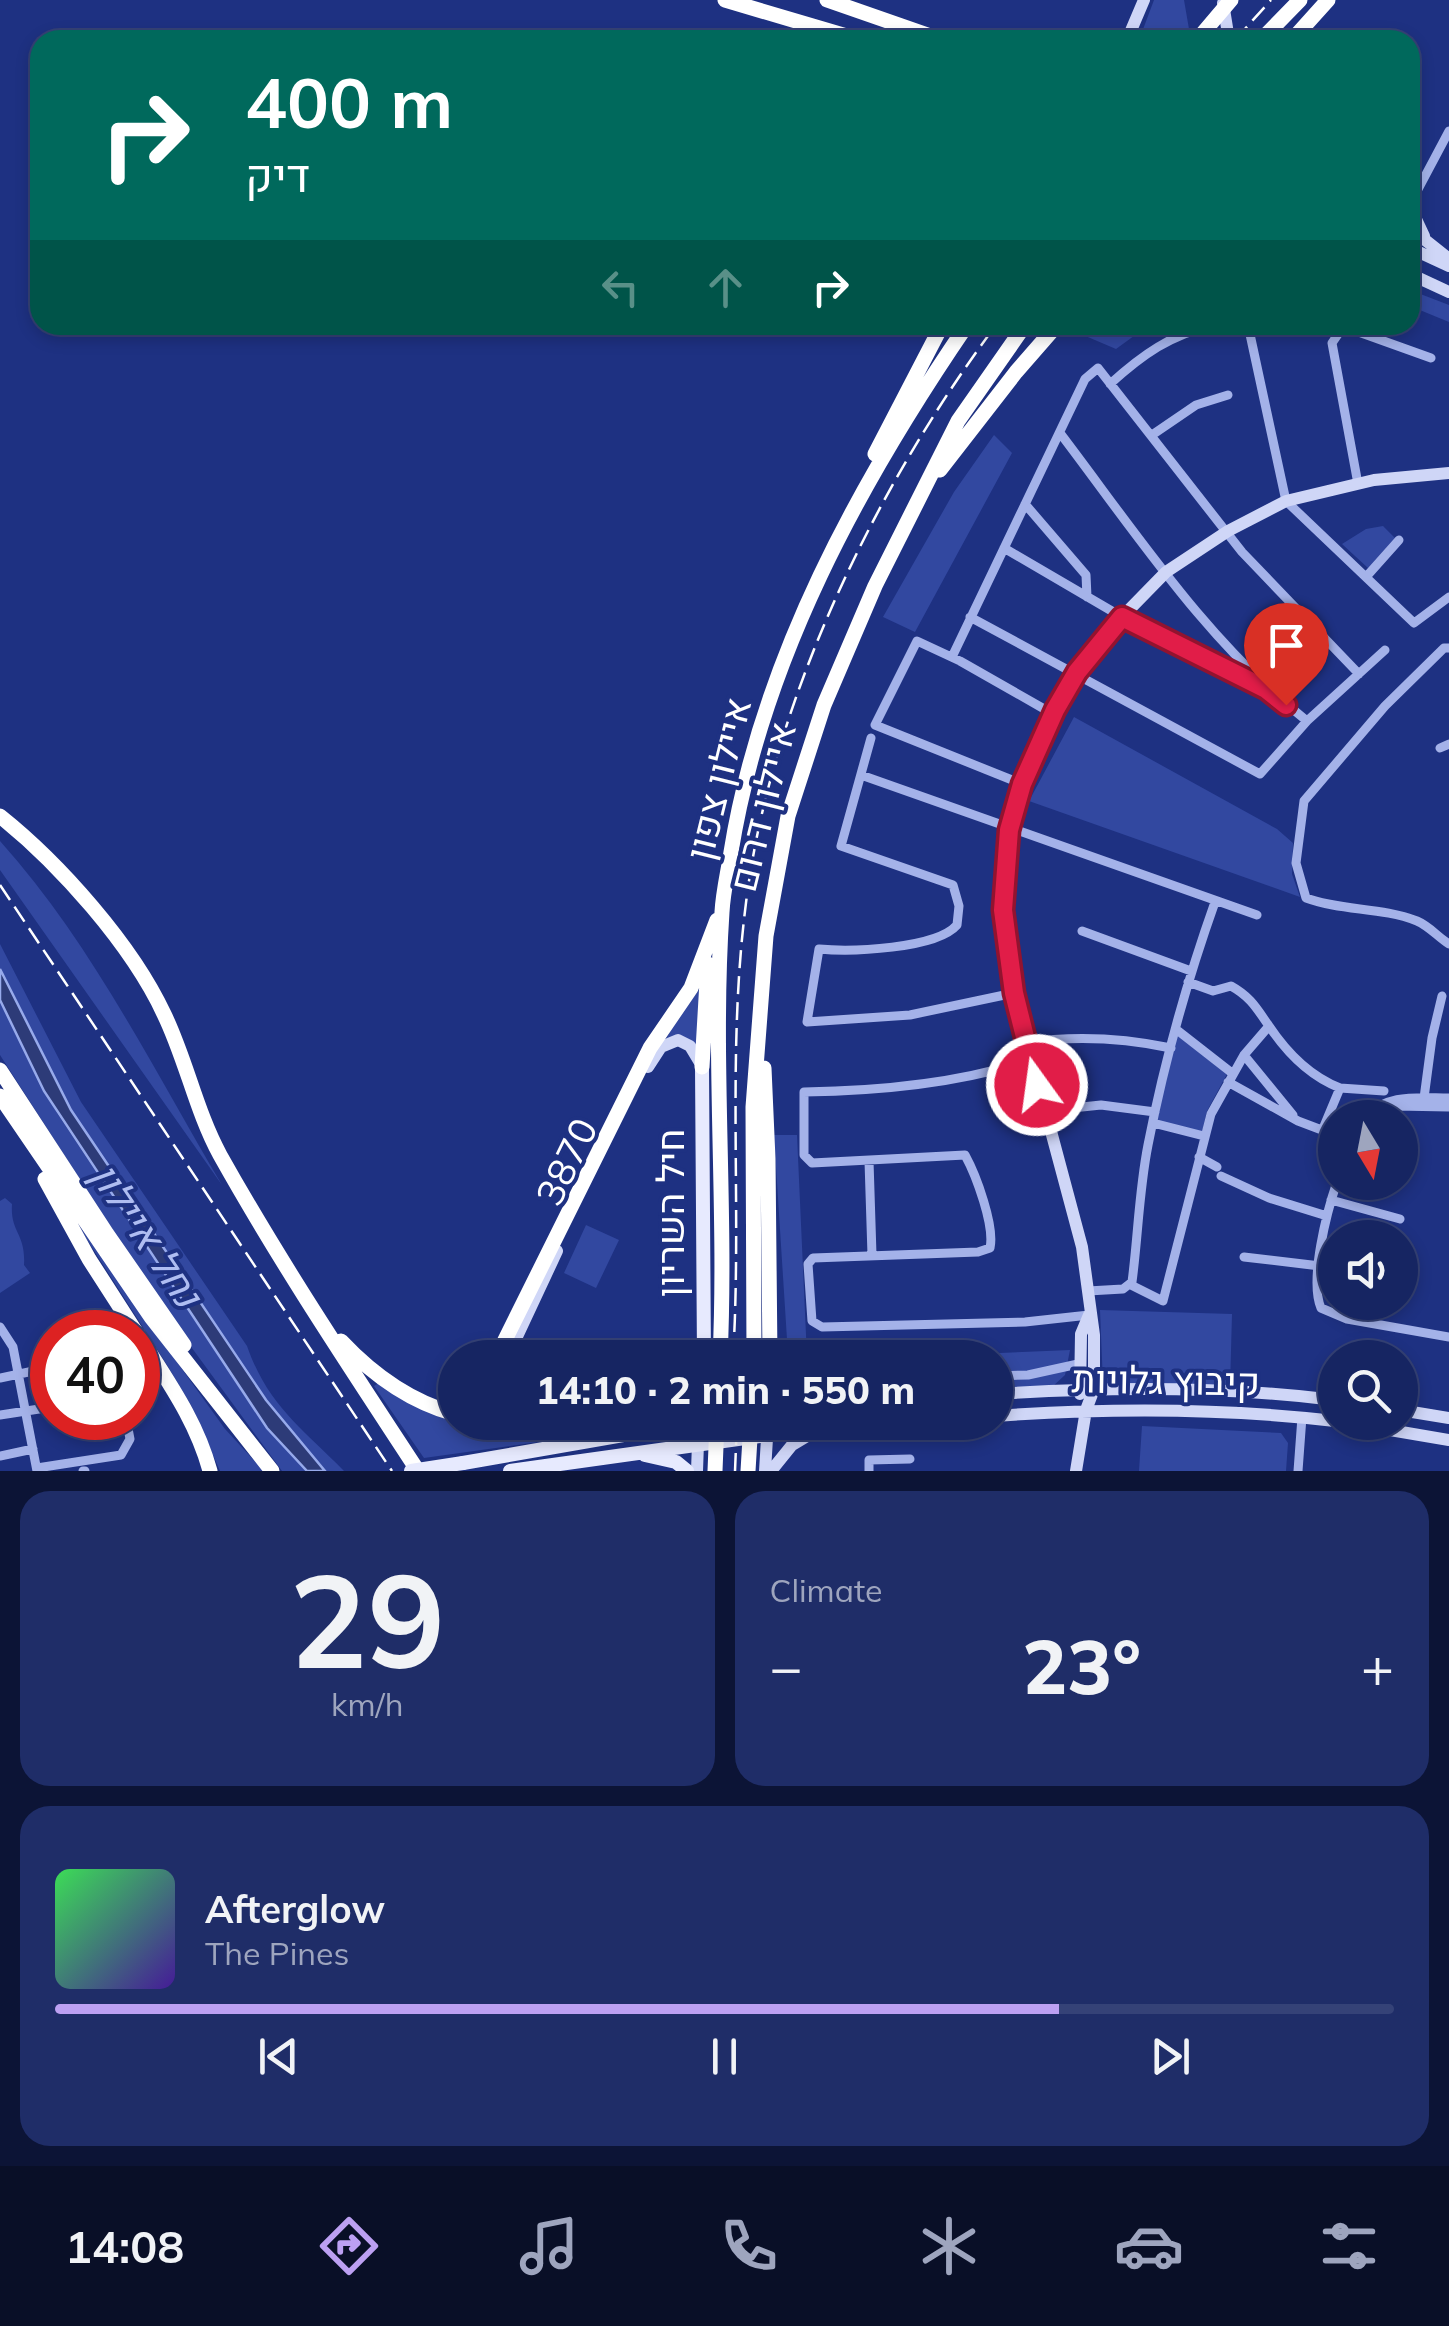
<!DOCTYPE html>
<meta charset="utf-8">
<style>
:root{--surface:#162562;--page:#1f2d68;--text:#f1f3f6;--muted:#9ea5be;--line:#354277;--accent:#bca0f2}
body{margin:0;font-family:Mulish,Heebo,sans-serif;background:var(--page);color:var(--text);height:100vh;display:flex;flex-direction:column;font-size:38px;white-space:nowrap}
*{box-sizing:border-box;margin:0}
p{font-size:32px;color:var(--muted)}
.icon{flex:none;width:55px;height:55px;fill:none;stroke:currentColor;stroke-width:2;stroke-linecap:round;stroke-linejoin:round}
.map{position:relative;height:1471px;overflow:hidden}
.side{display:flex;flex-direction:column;gap:20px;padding:20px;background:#0c1436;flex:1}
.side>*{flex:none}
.hud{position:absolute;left:30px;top:30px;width:1390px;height:305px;border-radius:30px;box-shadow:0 5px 15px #0003,0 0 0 2px var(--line);background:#00695c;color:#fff;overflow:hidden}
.needle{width:65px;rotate:170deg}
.tools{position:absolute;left:1318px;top:1100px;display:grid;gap:20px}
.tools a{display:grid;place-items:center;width:100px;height:100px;border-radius:50%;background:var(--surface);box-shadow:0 5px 15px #0003,0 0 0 2px var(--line);font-size:50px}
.speed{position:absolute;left:30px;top:1310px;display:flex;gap:20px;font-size:50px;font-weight:700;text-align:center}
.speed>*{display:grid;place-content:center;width:130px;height:130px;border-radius:50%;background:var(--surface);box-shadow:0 5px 15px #0003,0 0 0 2px var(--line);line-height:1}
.speed .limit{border:15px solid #d22;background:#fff;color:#111}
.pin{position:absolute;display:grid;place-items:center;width:85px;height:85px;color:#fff;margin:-102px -42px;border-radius:50% 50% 50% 0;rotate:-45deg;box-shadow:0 0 10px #0007}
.pin .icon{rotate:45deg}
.me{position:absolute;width:110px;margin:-55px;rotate:346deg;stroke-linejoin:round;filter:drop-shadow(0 0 8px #0008)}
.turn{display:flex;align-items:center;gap:35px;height:210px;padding:0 50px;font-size:45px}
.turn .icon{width:130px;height:130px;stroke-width:2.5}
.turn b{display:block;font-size:70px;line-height:85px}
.lanes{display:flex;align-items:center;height:95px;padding:0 50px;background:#0003;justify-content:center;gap:50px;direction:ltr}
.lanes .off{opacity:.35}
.big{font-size:75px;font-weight:800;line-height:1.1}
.side .card{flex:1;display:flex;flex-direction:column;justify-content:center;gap:15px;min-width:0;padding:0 35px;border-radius:30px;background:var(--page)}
.side .dial{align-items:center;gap:0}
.dial b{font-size:130px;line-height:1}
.song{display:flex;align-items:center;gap:30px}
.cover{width:120px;height:120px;border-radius:15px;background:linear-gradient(135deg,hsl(130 70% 55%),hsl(260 70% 35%))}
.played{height:10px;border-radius:5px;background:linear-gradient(90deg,var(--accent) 75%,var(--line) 75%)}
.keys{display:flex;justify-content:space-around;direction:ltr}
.heat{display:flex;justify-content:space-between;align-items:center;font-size:55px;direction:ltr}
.side .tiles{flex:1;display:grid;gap:20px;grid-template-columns:1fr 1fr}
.card:last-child{grid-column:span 2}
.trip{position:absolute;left:438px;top:1340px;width:575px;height:100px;border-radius:50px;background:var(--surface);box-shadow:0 5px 15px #0003,0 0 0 2px var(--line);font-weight:800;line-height:100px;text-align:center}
.dock{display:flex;height:160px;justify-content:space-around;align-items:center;background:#090f27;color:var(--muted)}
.dock .icon{width:70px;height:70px}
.dock .current{color:var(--accent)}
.dock b{font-size:45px;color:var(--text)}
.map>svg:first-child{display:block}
.green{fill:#3248a0}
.water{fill:#2d3b78;stroke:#97aaeb;stroke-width:2.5}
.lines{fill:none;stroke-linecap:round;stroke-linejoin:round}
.street{stroke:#a4b2e9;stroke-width:9}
.secondary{stroke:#cfd6f7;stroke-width:12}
.primary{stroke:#e7eafe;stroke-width:14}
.highway{stroke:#fff;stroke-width:15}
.rail{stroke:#fff;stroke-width:2.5;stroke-dasharray:18 8;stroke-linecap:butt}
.primary-bridge{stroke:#e7eafe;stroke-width:14}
.highway-bridge{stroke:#fff;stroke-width:15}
.route-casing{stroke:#92132f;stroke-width:25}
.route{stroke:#e11d48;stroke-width:18}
.labels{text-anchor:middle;stroke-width:8;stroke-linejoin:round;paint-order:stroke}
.street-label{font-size:38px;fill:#fff;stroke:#1e3182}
.water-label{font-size:40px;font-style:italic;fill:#afbdf1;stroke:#1e3182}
</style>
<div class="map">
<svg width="1449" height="1471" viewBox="0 0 1449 1471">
<rect width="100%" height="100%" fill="#1e3182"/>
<path class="green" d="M 1154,0 L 1184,0 L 1189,29 L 1180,40 L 1139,40 Z
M 1410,290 L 1449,305 L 1449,322 L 1410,306 Z
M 1073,325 L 1149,325 L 1116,349 L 1069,329 Z
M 994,435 L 1012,453 L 915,632 L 883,617 L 954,492 Z
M 1383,526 L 1395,538 L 1368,568 L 1342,544 L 1366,529 Z
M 1074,717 L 1277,829 L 1293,843 L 1292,874 L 1300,897 L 1029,801 Z
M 0,841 C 91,942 153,1069 222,1185 L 0,870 Z
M 0,944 L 81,1102 L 247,1346 C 268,1406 302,1428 344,1471 L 325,1471 L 266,1400 L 71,1110 L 0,969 Z
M 699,990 L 699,1049 L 666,1039 L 677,1018 Z
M 0,1000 L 57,1113 L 242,1392 L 267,1428 L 307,1471 L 282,1471 L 159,1303 L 0,1055 Z
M 1177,1035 L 1227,1074 L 1207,1111 L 1202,1132 L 1155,1122 Z
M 774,1135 L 797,1135 L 807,1357 L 788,1355 Z
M 5,1198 L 12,1204 C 10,1233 26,1233 24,1265 L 30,1273 L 0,1293 L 0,1201 Z
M 70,1213 L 225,1429 L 264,1471 L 220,1471 L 192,1407 L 167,1365 Z
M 586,1225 L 619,1240 L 596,1288 L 564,1273 Z
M 1100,1310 L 1232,1314 L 1230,1387 L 1103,1384 Z
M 1070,1350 L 1065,1375 L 1052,1387 L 995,1388 L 995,1358 L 877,1358 Z
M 379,1383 L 455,1419 L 455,1422 L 584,1431 L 581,1436 L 424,1458 L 374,1386 Z
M 1142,1426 L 1281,1433 L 1288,1443 L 1286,1471 L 1139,1471 Z"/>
<path class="water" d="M 0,969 L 71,1110 L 266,1400 L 325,1471 L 307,1471 L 267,1428 L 44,1091 L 0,1000 Z"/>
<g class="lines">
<path class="street" d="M 1415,195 L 1449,131
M 1248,325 L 1286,501 L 1414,623 L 1449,597
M 1339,325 L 1431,358
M 1343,327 L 1332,343 L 1358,484
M 1110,384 C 1142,355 1171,334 1214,325
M 1060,433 C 1136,533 1207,642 1307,721
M 1152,435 L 1196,405 L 1228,395
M 1025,504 L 1086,575 L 1087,597
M 1004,548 L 1122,617 L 1257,684
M 1366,577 L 1399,540
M 970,617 L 1260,774 L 1307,721 L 1385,650
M 1449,648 L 1444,648 L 1385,706 L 1304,801 L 1296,863 L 1306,898 C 1342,911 1381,907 1417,921 C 1429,926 1438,937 1449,944
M 952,657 L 1085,379 L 1098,368 L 1242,552 L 1359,674
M 871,738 L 841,846 L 953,885 L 959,906 L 957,925 C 936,949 851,952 819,949 L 807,1022 L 910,1015 L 1014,993
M 1440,748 L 1449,744
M 861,775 L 1257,915
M 1022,784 L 875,725 L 917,641 L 960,661 L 1053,714
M 1082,931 L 1191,971
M 1188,982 L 1213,991 L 1231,986 C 1251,997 1257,1009 1269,1026 C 1287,1053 1309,1076 1340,1088 L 1322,1131
M 1177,1030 L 1232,1073
M 1026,1043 C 1076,1035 1122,1038 1171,1048
M 1244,1055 L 1293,1115
M 1030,1060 C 958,1084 880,1091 804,1092 L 804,1155 L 812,1163 L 965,1155 C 976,1175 995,1226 990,1248 L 978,1252 L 813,1258 L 808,1264 L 812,1321 L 822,1327 L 1025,1322 L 1089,1315
M 1228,1082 L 1298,1121 L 1335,1135
M 1340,1088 L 1384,1091
M 1424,1098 L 1432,1038 L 1442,996
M 1044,1111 L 1101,1105 L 1155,1112
M 1364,1118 C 1386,1093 1418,1098 1449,1098
M 1370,1118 L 1396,1106 L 1449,1107
M 1153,1123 L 1204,1136
M 1199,1157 L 1217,1167
M 869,1161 L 872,1255
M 1221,1176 L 1269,1198 L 1327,1216
M 1337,1182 C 1327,1211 1309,1280 1321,1308 L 1347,1319 L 1449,1337
M 1331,1200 L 1400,1219
M 1244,1257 L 1320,1266
M 1131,1285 L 1163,1301 L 1211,1114 L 1244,1055 L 1269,1026
M 1088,1291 L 1123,1289 L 1132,1282 C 1138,1237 1139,1190 1148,1145 C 1164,1063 1187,981 1215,902
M 0,1327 L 13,1347 L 37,1471
M 995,1376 L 1028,1375 L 1078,1364
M 0,1378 L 52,1367
M 0,1415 L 52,1407
M 0,1456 L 33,1449
M 37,1468 L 121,1455 L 130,1439 L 126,1418
M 83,1471 L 85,1471
M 869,1471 L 869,1460 L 910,1459
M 1298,1471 L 1302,1417"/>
<path class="secondary" d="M 1223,3 L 1229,40
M 1127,40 L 1144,0
M 1415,195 L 1416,219 L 1424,236
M 1410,228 L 1449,259
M 1410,248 L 1449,266
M 1410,274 L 1449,292
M 648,1067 L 661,1047 L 678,1040 L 690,1046 L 702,1066
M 507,1358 L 557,1251
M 995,1394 C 1107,1387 1223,1386 1335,1400
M 1080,1394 L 1081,1334 L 1089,1315
M 1400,1410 L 1449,1418
M 995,1416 C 1108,1408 1223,1408 1335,1421
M 1343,1422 L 1449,1440
M 767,1435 L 910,1422
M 697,1471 L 698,1443
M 765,1471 L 768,1422
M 771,1471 L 792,1445 L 812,1433
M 1076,1471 L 1086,1410 L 1094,1389 L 1094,1335 L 1082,1247 L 1014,993 L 1003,909 L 1009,830 L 1022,784 L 1053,714 L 1077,672 L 1122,617 L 1166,572 L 1228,531 L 1286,501 L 1374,480 L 1449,473"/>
<path class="primary" d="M 702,1067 L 704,1358
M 537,1424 L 625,1429
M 645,1455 L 676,1462 L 687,1471
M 463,1463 L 698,1422
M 510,1471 L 767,1435"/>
<path class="highway" d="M 725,0 L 860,40
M 827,0 L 942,40
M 1261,40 L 1300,0
M 1292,40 L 1328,0
M 875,454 L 942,325
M 940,470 L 1016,372 L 1057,325
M 0,816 C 59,863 132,945 164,1014 C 186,1059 196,1111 220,1155 C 281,1264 350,1367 418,1471
M 702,1067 L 708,964
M 764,1068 L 768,1159 L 770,1358
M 0,1070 L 107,1234 L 184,1345
M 0,1096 L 151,1317 L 272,1471
M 45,1179 L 89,1259 L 136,1332
M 138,1334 C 166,1379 196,1419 210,1471
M 341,1341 C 372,1374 411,1402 455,1414
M 496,1358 L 650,1048 L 691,988 L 717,920
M 720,1358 C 727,1209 712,1060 722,912 C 723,892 728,872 731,852 C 762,660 859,483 967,325
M 754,1358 L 753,1107 L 766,936 L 788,816 L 824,705 L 875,586 L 958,421 L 1025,325
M 514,1422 L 537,1424"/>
<path class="rail" d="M 1235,40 L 1271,0
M 0,885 L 392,1471
M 733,1358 C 742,1209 727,1059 745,911 C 768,708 875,487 996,325
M 735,1471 L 737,1422"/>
<path class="primary-bridge" d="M 411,1471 L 463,1463"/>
<path class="highway-bridge" d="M 1197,40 L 1231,0
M 715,1471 L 717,1422
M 748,1471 L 751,1422"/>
</g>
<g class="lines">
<g class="route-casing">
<path id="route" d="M 1037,1085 L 1014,993 L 1003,910 L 1009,830 L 1022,784 L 1055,710 L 1077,672 L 1122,617 L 1266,689 L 1286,705"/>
</g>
<use href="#route" class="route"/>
</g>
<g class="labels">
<g class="street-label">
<text transform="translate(719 779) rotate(-76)" y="13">איילון צפון</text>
<text transform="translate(763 807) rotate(-76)" y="13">איילון דרום</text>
<text transform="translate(567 1162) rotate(-64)" y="13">3870</text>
<text transform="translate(671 1213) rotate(-90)" y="13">חיל השריון</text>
<text transform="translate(1166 1381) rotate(1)" y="13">קיבוץ גלויות</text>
</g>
<g class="water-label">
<text transform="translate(146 1235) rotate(56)" y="14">נחל איילון</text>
</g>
</g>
</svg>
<div class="tools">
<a><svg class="needle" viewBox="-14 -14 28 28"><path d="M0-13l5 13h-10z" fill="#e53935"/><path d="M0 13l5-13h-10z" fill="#9ea5be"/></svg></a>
<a><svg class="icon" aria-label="sound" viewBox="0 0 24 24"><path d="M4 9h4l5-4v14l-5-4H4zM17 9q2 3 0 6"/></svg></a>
<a><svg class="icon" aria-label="search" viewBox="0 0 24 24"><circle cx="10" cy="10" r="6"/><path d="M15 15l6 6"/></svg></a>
</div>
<div class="speed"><div class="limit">40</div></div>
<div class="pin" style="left:1286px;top:705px;background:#d93025"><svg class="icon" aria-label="arrive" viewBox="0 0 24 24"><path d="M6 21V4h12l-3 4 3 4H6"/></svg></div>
<svg class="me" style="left:1037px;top:1085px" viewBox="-20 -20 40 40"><circle r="17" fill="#e11d48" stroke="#fff" stroke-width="3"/><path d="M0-11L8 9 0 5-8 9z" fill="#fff"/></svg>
<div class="trip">14:10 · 2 min · 550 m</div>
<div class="hud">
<div class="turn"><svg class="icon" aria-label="right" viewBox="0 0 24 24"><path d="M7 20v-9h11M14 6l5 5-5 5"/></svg><div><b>400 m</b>דיק</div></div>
<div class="lanes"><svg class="icon off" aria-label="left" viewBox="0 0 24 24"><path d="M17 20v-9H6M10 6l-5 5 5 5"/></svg><svg class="icon off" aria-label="ahead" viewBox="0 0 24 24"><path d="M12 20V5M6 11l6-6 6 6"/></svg><svg class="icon" aria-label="right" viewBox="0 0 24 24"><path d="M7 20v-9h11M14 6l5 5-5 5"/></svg></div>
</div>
</div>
<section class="side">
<div class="tiles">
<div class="card dial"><b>29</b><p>km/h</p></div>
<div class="card"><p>Climate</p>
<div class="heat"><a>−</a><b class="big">23°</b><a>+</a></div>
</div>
<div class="card">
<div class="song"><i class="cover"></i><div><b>Afterglow</b><p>The Pines</p></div></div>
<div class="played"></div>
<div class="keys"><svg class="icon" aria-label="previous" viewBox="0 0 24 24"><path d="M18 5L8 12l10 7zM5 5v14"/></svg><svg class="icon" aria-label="pause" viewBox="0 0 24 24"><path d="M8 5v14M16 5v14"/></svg><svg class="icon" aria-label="next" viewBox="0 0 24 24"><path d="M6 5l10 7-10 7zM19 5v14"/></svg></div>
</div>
</div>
</section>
<nav class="dock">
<b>14:08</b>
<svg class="icon current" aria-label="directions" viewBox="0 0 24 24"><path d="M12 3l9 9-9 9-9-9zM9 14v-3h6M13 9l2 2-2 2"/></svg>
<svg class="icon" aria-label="music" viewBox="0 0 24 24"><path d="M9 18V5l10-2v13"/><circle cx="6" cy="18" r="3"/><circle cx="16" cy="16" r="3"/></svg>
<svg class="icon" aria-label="phone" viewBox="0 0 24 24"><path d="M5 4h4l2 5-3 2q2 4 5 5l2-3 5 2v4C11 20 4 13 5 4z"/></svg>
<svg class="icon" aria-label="climate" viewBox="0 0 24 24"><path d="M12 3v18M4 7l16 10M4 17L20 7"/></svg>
<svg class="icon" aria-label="car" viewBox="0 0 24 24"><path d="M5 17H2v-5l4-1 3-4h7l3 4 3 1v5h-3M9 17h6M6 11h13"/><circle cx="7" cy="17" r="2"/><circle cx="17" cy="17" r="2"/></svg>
<svg class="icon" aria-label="filters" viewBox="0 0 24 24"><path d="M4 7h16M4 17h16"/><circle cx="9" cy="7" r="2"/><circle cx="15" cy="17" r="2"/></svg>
</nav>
